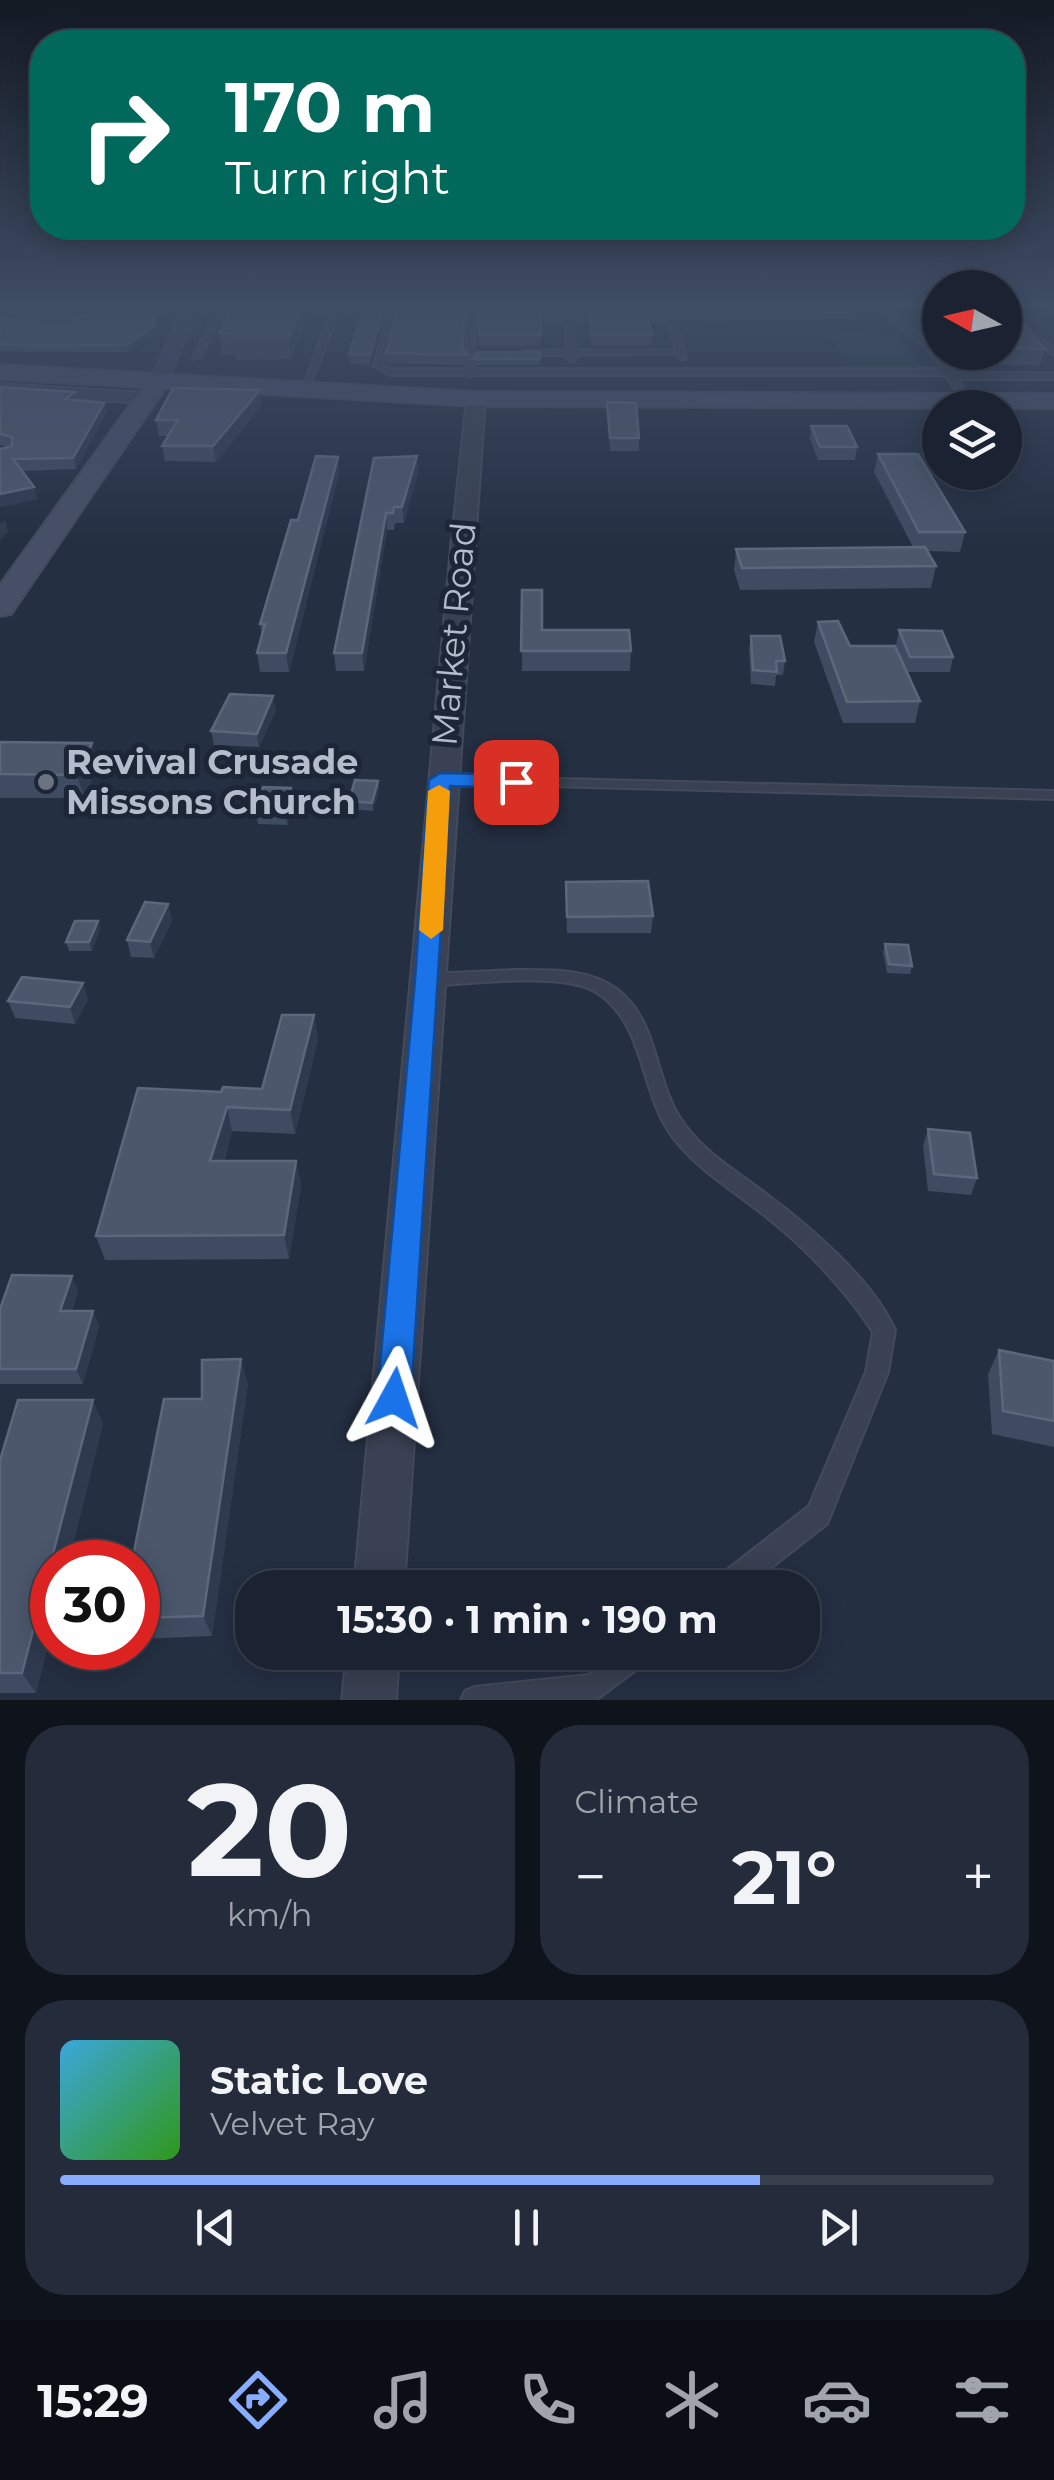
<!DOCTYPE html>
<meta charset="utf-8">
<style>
:root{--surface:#1b2332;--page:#242b3a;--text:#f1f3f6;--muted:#a0a4ac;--line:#39404d;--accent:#88acfe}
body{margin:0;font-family:Montserrat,sans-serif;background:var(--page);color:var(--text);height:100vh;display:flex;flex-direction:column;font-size:38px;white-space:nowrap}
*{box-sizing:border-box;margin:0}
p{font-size:32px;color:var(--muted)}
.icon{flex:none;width:55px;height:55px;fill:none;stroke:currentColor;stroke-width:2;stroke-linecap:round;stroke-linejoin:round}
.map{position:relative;height:1700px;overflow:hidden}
.panel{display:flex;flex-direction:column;gap:25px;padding:25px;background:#0f131c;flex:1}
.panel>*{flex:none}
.top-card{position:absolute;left:30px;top:30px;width:995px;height:210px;border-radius:40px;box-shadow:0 5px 25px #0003,0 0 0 2px var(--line);background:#00695c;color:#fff;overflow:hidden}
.needle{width:65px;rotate:278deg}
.controls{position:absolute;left:922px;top:270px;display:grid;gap:20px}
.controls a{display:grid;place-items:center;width:100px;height:100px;border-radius:50%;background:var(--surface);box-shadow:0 5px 25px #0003,0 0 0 2px var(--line);font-size:50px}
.speed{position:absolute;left:30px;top:1540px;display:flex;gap:20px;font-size:50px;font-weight:700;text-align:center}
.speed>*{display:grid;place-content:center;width:130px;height:130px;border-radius:50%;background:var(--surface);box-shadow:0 5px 25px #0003,0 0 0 2px var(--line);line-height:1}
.speed .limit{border:15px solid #d22;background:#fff;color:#111}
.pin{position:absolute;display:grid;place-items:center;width:85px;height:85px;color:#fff;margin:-42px;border-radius:20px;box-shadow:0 5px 15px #0006}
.me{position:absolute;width:110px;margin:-55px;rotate:5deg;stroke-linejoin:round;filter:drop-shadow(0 0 8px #0008)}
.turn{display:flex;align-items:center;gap:35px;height:210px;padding:0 30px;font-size:45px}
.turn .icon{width:130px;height:130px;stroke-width:2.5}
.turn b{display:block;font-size:70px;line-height:85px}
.big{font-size:75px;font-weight:700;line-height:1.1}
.panel .card{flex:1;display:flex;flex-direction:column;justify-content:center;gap:15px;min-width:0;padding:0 35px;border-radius:40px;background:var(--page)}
.panel .dial{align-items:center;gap:0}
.dial b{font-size:130px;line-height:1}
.song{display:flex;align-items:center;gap:30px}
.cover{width:120px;height:120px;border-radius:15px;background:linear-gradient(135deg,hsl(200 70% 55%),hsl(110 70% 35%))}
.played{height:10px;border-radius:5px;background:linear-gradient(90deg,var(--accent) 75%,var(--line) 75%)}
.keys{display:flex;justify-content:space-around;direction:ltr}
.heat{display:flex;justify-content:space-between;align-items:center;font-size:55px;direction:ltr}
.panel .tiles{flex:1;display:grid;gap:25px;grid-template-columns:1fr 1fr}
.card:last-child{grid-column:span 2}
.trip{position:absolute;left:235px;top:1570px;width:585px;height:100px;border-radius:40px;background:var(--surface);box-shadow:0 5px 25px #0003,0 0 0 2px var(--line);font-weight:700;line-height:100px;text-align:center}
.menu{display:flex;height:160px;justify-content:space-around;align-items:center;background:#0b0e14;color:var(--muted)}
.menu .icon{width:70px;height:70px}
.menu .on{color:var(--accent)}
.menu b{font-size:45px;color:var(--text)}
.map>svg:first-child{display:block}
.green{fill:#263d43}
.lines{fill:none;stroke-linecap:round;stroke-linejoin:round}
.lane-casing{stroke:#424a5b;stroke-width:4}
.street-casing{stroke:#424a5b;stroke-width:4}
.secondary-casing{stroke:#424a5b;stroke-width:4}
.lane{fill:#394152;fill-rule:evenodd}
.street{fill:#394152;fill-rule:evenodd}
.secondary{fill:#464f65;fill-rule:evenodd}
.wall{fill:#3f4b60}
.shaded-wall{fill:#2f3a4f}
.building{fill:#4c576c;stroke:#5c677b;stroke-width:2.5}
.route{fill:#1a73e8;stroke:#114b97;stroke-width:2.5}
.slow{fill:#f59e0b}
.worship-dot{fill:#6b7280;stroke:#1d2637;stroke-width:4}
.labels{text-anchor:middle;stroke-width:10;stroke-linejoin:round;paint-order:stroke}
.street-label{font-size:35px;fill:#b5bccc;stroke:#1d2637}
.poi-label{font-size:35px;font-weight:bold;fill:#b5bccc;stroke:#1d2637;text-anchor:start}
</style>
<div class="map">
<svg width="1054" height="1700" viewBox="0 0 1054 1700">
<rect width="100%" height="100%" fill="#242f42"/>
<path class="green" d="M 827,331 L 895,333 L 922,368 L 850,369 Z"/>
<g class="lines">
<g class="lane-casing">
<path id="lane" d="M 222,309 L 232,309 L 220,316 L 200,357 L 193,359 L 213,315 Z
M 329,309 L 337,309 L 339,312 L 308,390 L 301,392 L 331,312 Z
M 389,309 L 397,309 L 382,365 L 391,369 L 465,369 L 468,320 L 444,320 L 440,318 L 444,316 L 469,316 L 469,309 L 477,309 L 476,316 L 496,316 L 500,318 L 496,320 L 476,320 L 473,369 L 942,369 L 928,350 L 886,316 L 675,320 L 686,358 L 682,360 L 677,354 L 576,355 L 576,360 L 572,362 L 568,360 L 568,355 L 524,355 L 520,353 L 524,351 L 567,350 L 565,320 L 524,320 L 520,318 L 524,316 L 565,316 L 564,309 L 572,309 L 572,316 L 606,316 L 610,318 L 606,320 L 573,320 L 575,350 L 676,350 L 667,320 L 629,320 L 625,318 L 629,316 L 666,315 L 664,309 L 672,309 L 674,315 L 880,312 L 878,309 L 886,309 L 934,346 L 954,373 L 1054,373 L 1054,379 L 957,379 L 971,399 L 967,402 L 964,401 L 945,375 L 473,375 L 469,377 L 465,375 L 390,375 L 374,366 Z
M 1036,338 L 1042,338 L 1054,349 L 1054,355 L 1036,342 Z
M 440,776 L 1054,791 L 1054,799 L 435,783 L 433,780 Z
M 515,970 C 549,970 588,968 617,989 C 660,1022 654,1084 684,1124 C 705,1153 737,1172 765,1193 C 808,1225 873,1280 895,1330 L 888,1372 L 827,1524 L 745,1588 L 712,1588 L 715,1579 L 809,1506 L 866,1372 L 873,1332 C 843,1287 806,1248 764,1215 C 733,1190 696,1169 672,1136 C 639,1092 646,1021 594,991 C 562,972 467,984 428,986 L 422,984 L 420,980 L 422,976 L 428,974 Z
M 617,1652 L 652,1652 L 648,1661 L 596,1700 L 461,1700 L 465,1691 L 474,1687 L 588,1675 Z"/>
</g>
<g class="street-casing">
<path id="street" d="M 89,309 L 119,309 L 60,325 L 0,322 L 0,312 L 60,315 Z
M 171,309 L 186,309 L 193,321 L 167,381 L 159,386 L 151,381 L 177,321 Z
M 0,384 L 147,393 L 156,398 L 147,403 L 0,394 Z
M 476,394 L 485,399 L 404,1588 L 354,1588 L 451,548 L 467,399 Z
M 347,1652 L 399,1652 L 396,1700 L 342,1700 Z"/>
</g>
<g class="secondary-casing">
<path id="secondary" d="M 0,365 L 476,392 L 1054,394 L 1054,408 L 476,406 L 165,388 L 11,614 L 0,616 L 0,585 L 143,387 L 0,379 Z"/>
</g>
<use href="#lane" class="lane"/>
<use href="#street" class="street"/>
<use href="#secondary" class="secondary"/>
</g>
<path class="wall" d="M 231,309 L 309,309 L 310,312 L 291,359 L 237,360 L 236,355 L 222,355 L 219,333 Z
M 363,309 L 386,309 L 370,365 L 350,364 L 349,354 Z
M 399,309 L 466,309 L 465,311 L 400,312 Z
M 480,309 L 538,309 L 480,311 Z
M 1005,309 L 1045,349 L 1040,365 L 985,365 L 976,352 L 1005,352 Z
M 589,311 L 652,335 L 652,346 L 591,346 Z
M 479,312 L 541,312 L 541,346 L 479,346 Z
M 0,319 L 77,327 L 73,325 L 72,319 L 157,330 L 129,352 L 28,352 L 0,351 Z
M 465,324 L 463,350 L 468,355 L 468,365 L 386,363 L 386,353 Z
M 540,352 L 540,365 L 472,365 L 472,359 Z
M 0,387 L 77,400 L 104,403 L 106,413 L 76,469 L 22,471 L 34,487 L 37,499 L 0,507 L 9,447 L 0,445 Z
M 607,402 L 639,438 L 639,451 L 610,451 Z
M 262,405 L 216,462 L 165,461 L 162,446 L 168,436 L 159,436 L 156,420 Z
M 811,426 L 857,447 L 855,460 L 818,460 L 810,439 Z
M 878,454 L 965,532 L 960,552 L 927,551 L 936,566 L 931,588 L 740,590 L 734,570 L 736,549 L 913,547 L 874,472 Z
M 417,456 L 418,472 L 404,523 L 395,523 L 394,530 L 387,530 L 364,671 L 336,671 L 334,653 L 374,458 Z
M 339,473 L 289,672 L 260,672 L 257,653 L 262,636 L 260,624 L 298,520 Z
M 522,590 L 542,630 L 631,651 L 630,671 L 522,671 Z
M 818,622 L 850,646 L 903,663 L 896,645 L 899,630 L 953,657 L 950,672 L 907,672 L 920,701 L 915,723 L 843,723 L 814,642 Z
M 751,636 L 785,661 L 783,675 L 776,675 L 775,686 L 751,684 L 749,649 Z
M 276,710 L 259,747 L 214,745 L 211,731 Z
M 0,742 L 98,766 L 84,798 L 0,798 Z
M 378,781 L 379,789 L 373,811 L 350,809 L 349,801 Z
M 294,804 L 287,825 L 258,824 L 255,808 Z
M 566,882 L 653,916 L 651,933 L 567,933 Z
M 168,904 L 172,921 L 154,958 L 131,957 L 127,940 Z
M 98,921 L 100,929 L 92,951 L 69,951 L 66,942 Z
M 885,944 L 912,966 L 910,974 L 887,973 L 883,952 Z
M 83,983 L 88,1000 L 75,1024 L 15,1018 L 8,1001 Z
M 314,1015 L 318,1039 L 295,1134 L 232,1131 L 224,1161 L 296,1161 L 301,1185 L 289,1259 L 105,1260 L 96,1236 L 221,1092 L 262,1089 Z
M 928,1129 L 977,1178 L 971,1195 L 928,1191 L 923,1146 Z
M 78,1291 L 72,1311 L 93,1311 L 99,1326 L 83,1384 L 0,1384 L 0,1309 Z
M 999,1350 L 1054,1361 L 1054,1447 L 992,1434 L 988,1374 Z
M 248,1383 L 212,1636 L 138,1639 L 138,1562 L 202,1399 Z
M 103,1423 L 36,1693 L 0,1693 L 0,1460 Z"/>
<path class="shaded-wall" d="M 300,309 L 309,309 L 310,312 L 291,359 L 289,337 Z
M 383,309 L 386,309 L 370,365 L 370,355 Z
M 156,324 L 157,330 L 129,352 L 127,345 Z
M 260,390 L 262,405 L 216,462 L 213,446 Z
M 104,403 L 106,413 L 76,469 L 73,458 Z
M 417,456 L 418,472 L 404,523 L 402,507 Z
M 338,457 L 339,473 L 289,672 L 286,653 Z
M 34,487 L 37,499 L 0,507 L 0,494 Z
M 386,513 L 387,530 L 364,671 L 362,653 Z
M 5,520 L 8,532 L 0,540 L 0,524 Z
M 273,696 L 276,710 L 259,747 L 257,734 Z
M 92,743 L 98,766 L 84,798 L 77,775 Z
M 378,781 L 379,789 L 373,811 L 372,803 Z
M 291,788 L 294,804 L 287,825 L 285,809 Z
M 168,904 L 172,921 L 154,958 L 150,942 Z
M 98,921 L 100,929 L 92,951 L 89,942 Z
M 83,983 L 88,1000 L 75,1024 L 70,1007 Z
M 314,1015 L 318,1039 L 295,1134 L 290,1110 Z
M 227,1107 L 232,1131 L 216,1186 L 210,1161 Z
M 296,1161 L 301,1185 L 289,1259 L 284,1235 Z
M 72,1276 L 78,1291 L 67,1326 L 60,1311 Z
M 93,1311 L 99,1326 L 83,1384 L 76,1369 Z
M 241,1359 L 248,1383 L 212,1636 L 203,1616 Z
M 93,1400 L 103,1423 L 68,1562 L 52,1562 L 52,1625 L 36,1693 L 22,1673 Z"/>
<path class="building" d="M 107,309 L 151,309 L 156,324 L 127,345 L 27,346 L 0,344 L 0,319 L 91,329 L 72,319 Z
M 231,309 L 300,309 L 289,337 L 234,337 L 236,333 L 219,333 Z
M 363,309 L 383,309 L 370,355 L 349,354 Z
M 1005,309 L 1012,309 L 1045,349 L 1005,348 Z
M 589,311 L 646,311 L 652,335 L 592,335 Z
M 479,312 L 541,312 L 541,335 L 479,335 Z
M 396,314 L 465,314 L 462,349 L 468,355 L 386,353 Z
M 478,352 L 540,352 L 540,359 L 472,359 Z
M 0,387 L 75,392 L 66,399 L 104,403 L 73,458 L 13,459 L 34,487 L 0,494 L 0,449 L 12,446 L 12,437 L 0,434 Z
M 173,388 L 260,390 L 213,446 L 162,446 L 178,420 L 156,420 Z
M 607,402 L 636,403 L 639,438 L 610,438 Z
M 811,426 L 847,426 L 857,447 L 820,447 Z
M 878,454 L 918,454 L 965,532 L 919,532 Z
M 316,456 L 338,457 L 286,653 L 257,653 L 265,624 L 260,624 L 291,520 L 298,520 Z
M 417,456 L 402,507 L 394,507 L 393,513 L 386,513 L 362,653 L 334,653 L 374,458 Z
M 925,547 L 936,566 L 742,568 L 736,549 Z
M 522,590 L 542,590 L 542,630 L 629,630 L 631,651 L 521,651 Z
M 838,621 L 850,646 L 895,646 L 920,701 L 847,702 L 818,622 Z
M 899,630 L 942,631 L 953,657 L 910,657 Z
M 751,636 L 780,636 L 785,661 L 776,661 L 777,672 L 753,670 Z
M 230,694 L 273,696 L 257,734 L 211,731 Z
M 0,742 L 92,743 L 77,775 L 0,774 Z
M 355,780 L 378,781 L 372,803 L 349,801 Z
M 263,787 L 291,788 L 285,809 L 255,808 Z
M 648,881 L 653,916 L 567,917 L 566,882 Z
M 145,902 L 168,904 L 150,942 L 127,940 Z
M 75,921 L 98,921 L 89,942 L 66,942 Z
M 885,944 L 908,945 L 912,966 L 889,964 Z
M 22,977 L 83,983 L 70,1007 L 8,1001 Z
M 282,1015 L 314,1015 L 290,1110 L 227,1107 L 210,1161 L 296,1161 L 284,1235 L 96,1236 L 138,1088 L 221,1092 L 223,1087 L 262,1089 Z
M 928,1129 L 970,1133 L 977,1178 L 934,1174 Z
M 12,1275 L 72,1276 L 60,1311 L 93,1311 L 76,1369 L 0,1369 L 0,1309 Z
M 999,1350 L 1054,1361 L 1054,1421 L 1003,1411 Z
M 241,1359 L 203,1616 L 138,1618 L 138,1562 L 132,1562 L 164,1399 L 202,1399 L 202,1360 Z
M 18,1400 L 93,1400 L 22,1673 L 0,1673 L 0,1460 Z"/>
<linearGradient id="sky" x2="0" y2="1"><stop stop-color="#141a24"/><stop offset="0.56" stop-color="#3f4d65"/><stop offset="1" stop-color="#3f4d65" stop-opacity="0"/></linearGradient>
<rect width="1054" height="547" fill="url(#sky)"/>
<path class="route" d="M 440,773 L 516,775 L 527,782 L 516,788 L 450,786 L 411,1398 L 406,1409 L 394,1414 L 382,1409 L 377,1398 L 415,980 L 429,780 Z"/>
<path class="slow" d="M 439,785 L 450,791 L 443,930 L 431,939 L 419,930 L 428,791 Z"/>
<circle class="worship-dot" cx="46" cy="782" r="10"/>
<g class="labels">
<g class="street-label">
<text transform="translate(454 634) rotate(-85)" y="12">Market Road</text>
</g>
<g class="poi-label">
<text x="66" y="774">Revival Crusade<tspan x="66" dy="40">Missons Church</tspan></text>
</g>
</g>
</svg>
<div class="controls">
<a><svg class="needle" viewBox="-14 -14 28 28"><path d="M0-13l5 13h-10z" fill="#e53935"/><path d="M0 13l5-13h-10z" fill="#a0a4ac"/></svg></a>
<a><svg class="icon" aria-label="layers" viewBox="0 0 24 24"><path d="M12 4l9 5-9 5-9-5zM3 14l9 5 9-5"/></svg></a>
</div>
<div class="speed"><div class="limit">30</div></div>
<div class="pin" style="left:516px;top:782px;background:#d93025"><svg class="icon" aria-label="arrive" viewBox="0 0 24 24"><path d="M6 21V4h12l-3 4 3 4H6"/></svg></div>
<svg class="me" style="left:394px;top:1398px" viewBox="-20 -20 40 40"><path d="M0-17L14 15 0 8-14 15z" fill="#1a73e8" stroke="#fff" stroke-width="4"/></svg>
<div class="trip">15:30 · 1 min · 190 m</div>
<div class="top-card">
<div class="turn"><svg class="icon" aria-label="right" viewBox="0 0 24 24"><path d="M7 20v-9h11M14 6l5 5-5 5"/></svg><div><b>170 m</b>Turn right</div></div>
</div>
</div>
<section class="panel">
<div class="tiles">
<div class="card dial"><b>20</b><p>km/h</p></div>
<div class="card"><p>Climate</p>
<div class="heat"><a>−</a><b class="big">21°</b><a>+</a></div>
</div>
<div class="card">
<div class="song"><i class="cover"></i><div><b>Static Love</b><p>Velvet Ray</p></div></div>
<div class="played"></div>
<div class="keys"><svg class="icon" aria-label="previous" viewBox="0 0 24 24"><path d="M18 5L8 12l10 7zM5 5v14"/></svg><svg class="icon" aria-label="pause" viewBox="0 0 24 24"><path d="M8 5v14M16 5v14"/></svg><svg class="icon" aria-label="next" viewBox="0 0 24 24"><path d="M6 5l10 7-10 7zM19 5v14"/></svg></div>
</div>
</div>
</section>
<nav class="menu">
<b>15:29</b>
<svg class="icon on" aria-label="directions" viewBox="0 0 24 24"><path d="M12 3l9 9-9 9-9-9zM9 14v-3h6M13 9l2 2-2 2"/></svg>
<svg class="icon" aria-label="music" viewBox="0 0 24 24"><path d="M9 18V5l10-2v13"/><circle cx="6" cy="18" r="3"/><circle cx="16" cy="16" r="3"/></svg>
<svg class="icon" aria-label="phone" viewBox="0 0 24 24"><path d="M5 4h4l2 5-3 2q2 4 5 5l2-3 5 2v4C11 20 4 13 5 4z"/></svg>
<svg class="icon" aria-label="climate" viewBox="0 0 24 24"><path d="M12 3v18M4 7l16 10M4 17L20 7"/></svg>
<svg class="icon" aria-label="car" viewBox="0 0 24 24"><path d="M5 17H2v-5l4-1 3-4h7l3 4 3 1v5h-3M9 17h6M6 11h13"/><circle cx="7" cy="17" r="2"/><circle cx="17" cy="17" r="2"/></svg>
<svg class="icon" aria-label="filters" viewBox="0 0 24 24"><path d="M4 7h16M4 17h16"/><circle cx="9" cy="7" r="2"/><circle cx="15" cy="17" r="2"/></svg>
</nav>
